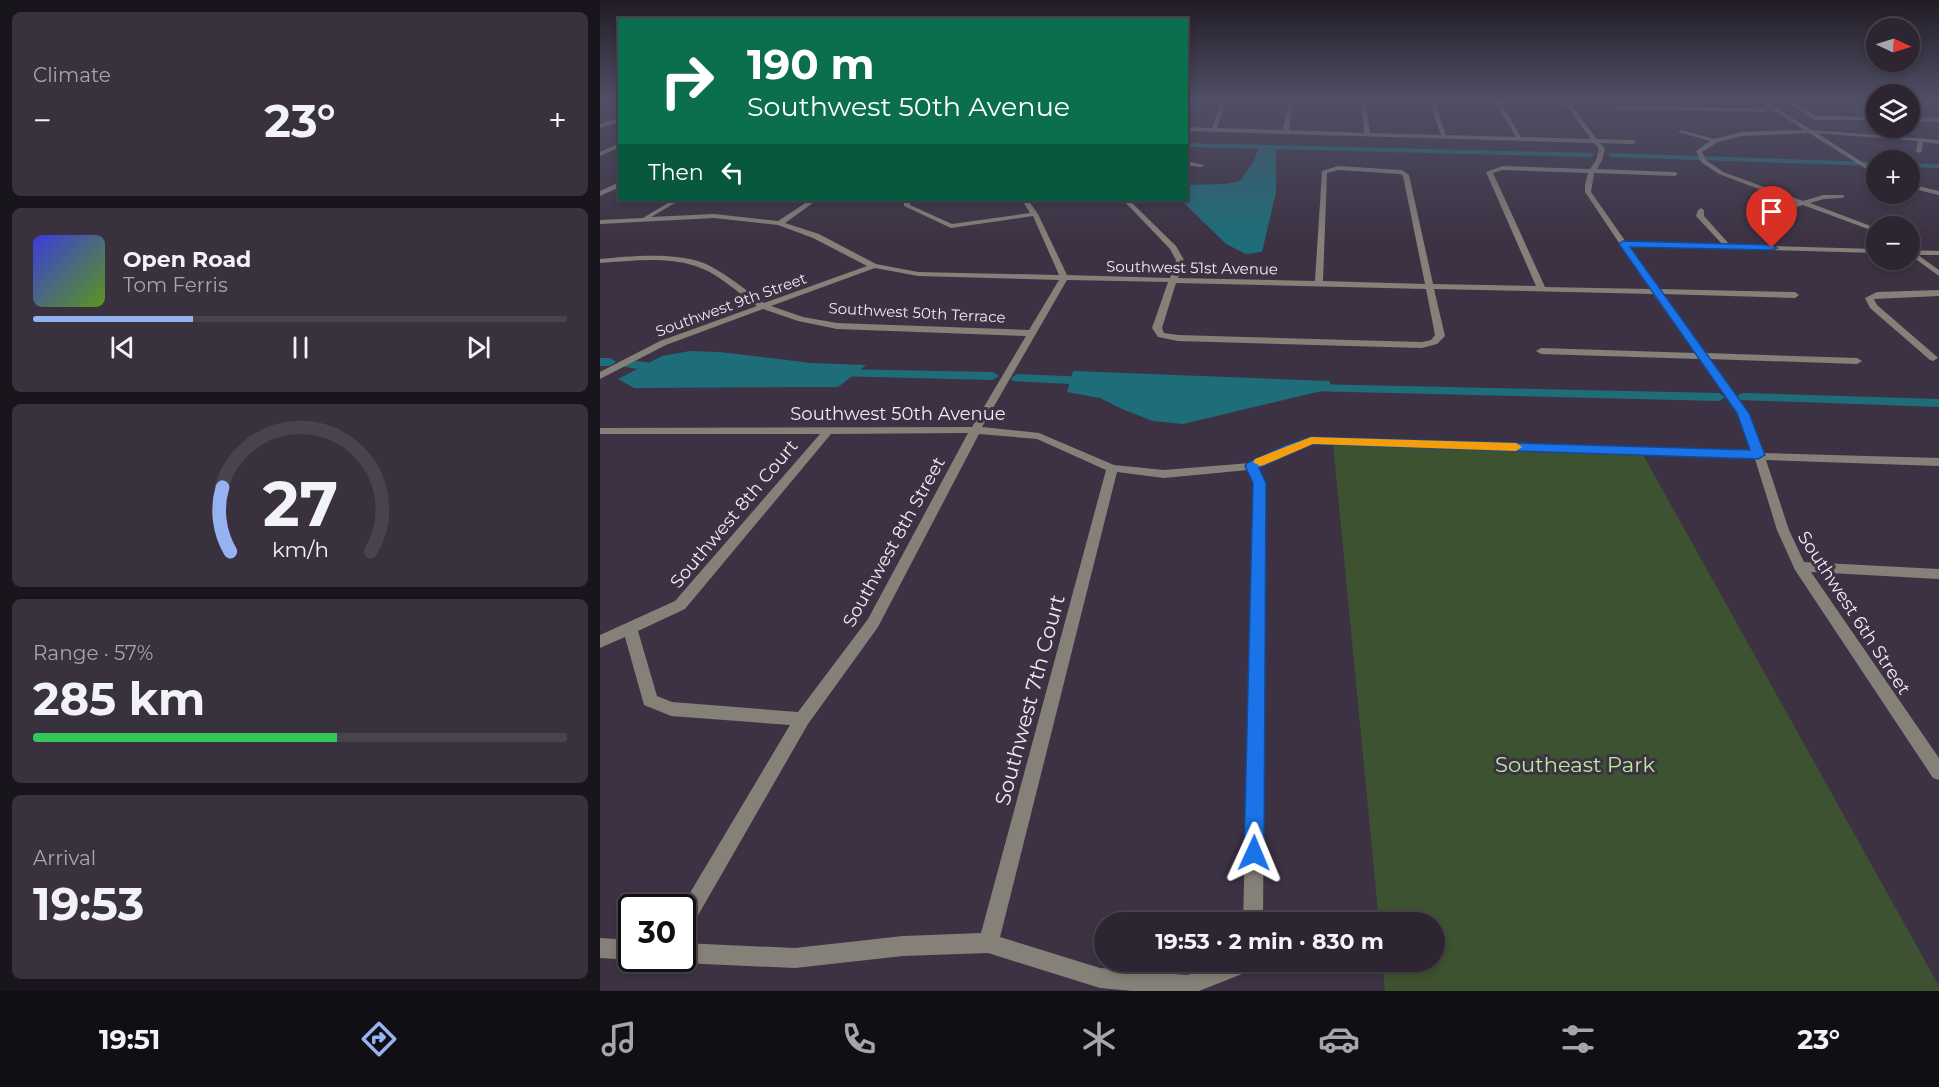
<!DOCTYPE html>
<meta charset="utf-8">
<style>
:root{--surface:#2d2632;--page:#39323e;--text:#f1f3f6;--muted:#a7a5ac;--line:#48434d;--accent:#95b2f1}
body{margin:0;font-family:Montserrat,sans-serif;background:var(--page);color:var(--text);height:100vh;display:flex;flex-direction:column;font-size:22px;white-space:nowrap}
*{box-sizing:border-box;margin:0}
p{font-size:20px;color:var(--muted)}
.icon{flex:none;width:33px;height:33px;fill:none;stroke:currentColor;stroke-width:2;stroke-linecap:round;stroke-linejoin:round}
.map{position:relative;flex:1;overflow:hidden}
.side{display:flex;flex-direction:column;gap:12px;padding:12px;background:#19151c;width:600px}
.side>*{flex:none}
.guide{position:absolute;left:18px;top:18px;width:570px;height:183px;border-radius:0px;box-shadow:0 3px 9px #0003,0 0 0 2px var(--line);background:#0b6e4f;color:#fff;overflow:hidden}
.needle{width:39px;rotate:94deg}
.controls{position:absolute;left:1266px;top:18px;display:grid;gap:12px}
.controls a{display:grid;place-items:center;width:54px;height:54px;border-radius:50%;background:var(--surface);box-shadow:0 3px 9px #0003,0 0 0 2px var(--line);font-size:30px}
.speed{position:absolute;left:18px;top:894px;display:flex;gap:12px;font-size:30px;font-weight:700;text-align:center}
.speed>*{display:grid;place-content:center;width:78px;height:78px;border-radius:50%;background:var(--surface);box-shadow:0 3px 9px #0003,0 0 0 2px var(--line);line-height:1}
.speed .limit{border:3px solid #111;border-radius:9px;background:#fff;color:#111}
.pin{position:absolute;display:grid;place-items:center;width:51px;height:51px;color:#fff;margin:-62px -26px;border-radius:50% 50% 50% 0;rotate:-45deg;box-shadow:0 0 6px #0007}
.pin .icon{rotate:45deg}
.me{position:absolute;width:66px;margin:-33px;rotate:1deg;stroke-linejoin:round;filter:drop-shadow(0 0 4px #0008)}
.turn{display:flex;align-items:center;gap:21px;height:126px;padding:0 30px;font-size:27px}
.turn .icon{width:78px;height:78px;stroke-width:2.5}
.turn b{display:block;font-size:42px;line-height:51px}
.then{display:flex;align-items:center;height:57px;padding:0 30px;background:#0003;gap:12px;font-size:22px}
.big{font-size:45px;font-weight:700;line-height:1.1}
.side .card{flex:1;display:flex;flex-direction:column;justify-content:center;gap:9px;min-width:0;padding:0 21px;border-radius:9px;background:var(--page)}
.side .dial{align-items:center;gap:0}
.dial svg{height:156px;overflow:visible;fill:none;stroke:var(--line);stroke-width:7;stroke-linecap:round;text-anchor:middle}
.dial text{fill:var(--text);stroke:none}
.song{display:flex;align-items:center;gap:18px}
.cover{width:72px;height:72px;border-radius:9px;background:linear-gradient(135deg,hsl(240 70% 55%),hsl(90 70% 35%))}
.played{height:6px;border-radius:3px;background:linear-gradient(90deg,var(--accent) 30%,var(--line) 30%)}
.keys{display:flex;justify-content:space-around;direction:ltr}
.heat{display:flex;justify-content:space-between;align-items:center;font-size:33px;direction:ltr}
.charge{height:9px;border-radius:4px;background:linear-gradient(90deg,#34c759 57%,var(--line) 0)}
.trip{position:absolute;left:494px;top:912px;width:351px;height:60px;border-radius:30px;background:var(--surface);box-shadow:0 3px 9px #0003,0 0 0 2px var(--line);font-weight:700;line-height:60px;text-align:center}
.dock{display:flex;height:96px;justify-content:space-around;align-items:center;background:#120f14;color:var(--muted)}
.dock .icon{width:42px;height:42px}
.dock .active{color:var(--accent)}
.dock b{font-size:27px;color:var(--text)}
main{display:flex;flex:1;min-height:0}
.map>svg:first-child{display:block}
.green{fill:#3d5230}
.water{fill:#1e6d79}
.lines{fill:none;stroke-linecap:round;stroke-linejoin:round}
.canal{fill:#1e6d79;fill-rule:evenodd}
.street{fill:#858078;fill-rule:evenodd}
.route{fill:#1a73e8;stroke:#114b97;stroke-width:1.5}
.slow{fill:#f59e0b}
.labels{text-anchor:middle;stroke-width:6;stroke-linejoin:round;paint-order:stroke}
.far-street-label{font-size:15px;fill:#f0eaf5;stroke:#3c3243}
.street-label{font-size:18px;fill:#f0eaf5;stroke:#3c3243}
.near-street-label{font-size:21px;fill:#f0eaf5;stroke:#3c3243}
.near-park-label{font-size:21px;fill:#baed98;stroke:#3c3243}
</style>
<main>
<section class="side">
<div class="card"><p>Climate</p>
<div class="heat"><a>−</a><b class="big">23°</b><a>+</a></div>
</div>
<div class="card">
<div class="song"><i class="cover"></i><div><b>Open Road</b><p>Tom Ferris</p></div></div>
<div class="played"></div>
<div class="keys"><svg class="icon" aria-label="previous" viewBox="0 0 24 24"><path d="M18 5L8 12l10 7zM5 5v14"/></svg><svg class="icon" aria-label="pause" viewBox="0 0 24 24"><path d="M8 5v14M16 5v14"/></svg><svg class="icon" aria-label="next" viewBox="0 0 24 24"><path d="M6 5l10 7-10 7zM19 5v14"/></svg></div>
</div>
<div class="card dial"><svg viewBox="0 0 100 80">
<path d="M14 69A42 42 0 1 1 86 69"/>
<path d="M14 69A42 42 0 0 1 10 36" stroke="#95b2f1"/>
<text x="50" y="56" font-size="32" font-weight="700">27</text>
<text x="50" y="72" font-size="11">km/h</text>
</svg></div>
<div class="card"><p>Range · 57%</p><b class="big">285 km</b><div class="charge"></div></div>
<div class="card"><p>Arrival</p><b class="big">19:53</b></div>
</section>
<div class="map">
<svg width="1339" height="991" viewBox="0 0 1339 991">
<rect width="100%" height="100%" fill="#3c3243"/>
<path class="green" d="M 733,443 L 1042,453 L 1339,986 L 1339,991 L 785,991 L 782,962 L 834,962 L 834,922 L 779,922 Z"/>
<path class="water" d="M 659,147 L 676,148 L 676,192 L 662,252 L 646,254 L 626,244 L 581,200 L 586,200 L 587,185 L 624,184 L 640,181 L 654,161 Z
M 90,351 L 120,352 L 211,363 L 266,365 L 238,387 L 34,388 L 18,379 L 62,356 Z
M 473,371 L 730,381 L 730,389 L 583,424 L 553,421 L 522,409 L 500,398 L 467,392 Z"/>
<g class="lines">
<path class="canal" d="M 586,143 L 991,153 L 995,155 L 991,157 L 586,147 Z
M 1008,153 L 1276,162 L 1276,166 L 1011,157 Z
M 1310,163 L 1339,164 L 1339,168 L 1310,167 Z
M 0,358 L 10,358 L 16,362 L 10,366 L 0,366 Z
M 29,360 L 60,364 L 66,368 L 60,372 L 25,367 L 25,361 Z
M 237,369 L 393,372 L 399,376 L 393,380 L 233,376 L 233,370 Z
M 417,374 L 489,377 L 495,381 L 489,385 L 413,381 L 411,378 Z
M 711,384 L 1119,393 L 1125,397 L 1119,401 L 707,391 L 705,388 Z
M 1144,393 L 1339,399 L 1339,407 L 1139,400 L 1138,397 L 1139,394 Z"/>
<path class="street" d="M 622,100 L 627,100 L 617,128 L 683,130 L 689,100 L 693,100 L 689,130 L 764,133 L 761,100 L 765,100 L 770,133 L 841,135 L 829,100 L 834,100 L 846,135 L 916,137 L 894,100 L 899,100 L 921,137 L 991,139 L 962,100 L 967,100 L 997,139 L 1033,140 L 1036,142 L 1033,144 L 1000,143 L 1005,149 L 1002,160 L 997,169 L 1075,172 L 1078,174 L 1075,176 L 994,173 L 991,192 L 1026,242 L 1122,244 L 1096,216 L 1098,210 L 1101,208 L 1104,210 L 1104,216 L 1130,245 L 1276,249 L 1276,253 L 1029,246 L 1058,289 L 1195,292 L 1199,295 L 1195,298 L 1062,294 L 1105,353 L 1257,358 L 1262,361 L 1257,364 L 1109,359 L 1148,413 L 1164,453 L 1339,458 L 1339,466 L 1166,460 L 1189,530 L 1204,562 L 1339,569 L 1339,579 L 1211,572 L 1339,758 L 1339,780 L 1333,778 L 1195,570 L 1177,530 L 1155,459 L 712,444 L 695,449 L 658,467 L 666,483 L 663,922 L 643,922 L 654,483 L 648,470 L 564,478 L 517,472 L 400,937 L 500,968 L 587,975 L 622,962 L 648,962 L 642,974 L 599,991 L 533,991 L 500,988 L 388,953 L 303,956 L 195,968 L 82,963 L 75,960 L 74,958 L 82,958 L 82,943 L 195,948 L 303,936 L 381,933 L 506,470 L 437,439 L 379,434 L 278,627 L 208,724 L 89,931 L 82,934 L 82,908 L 81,908 L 190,725 L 71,716 L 44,705 L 25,637 L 0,648 L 0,635 L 75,601 L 220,434 L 0,434 L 0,428 L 372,427 L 426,336 L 237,329 L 198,321 L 163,309 L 66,345 L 0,379 L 0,372 L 60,341 L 157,306 C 141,295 119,275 103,269 C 72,255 32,261 0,263 L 0,259 C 31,256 82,251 110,266 C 129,276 147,291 164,303 L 267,266 L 213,238 L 178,225 L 114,218 L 0,224 L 0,220 L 43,218 L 73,200 L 80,200 L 51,217 L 114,214 L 178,221 L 210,200 L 217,200 L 185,223 L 219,234 L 276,264 L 318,272 L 459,275 L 433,216 L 351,228 L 304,206 L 304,200 L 310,200 L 310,205 L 352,224 L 430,213 L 422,200 L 428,200 L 438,214 L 467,275 L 570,278 L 576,260 L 570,249 L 523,200 L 529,200 L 576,246 L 584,260 L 578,278 L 715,281 L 722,171 L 738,166 L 802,170 L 809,175 L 833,284 L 936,286 L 886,172 L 902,166 L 990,169 L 996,160 L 999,149 L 994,143 L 586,131 L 586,127 L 612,128 ZM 738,170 L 800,174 L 803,176 L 825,284 L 723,281 L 727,173 ZM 902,170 L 988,173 L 985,185 L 985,192 L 1050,289 L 945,287 L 893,173 ZM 275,268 L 318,276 L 459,280 L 429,330 L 237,323 L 203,317 L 171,306 ZM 467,280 L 568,282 L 552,328 L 558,337 L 578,341 L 822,348 L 837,344 L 845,336 L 834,289 L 1053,294 L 1095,353 L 941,348 L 936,351 L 941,354 L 1099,359 L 1138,413 L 1152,452 L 711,438 L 687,445 L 650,463 L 564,470 L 514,465 L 439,433 L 382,427 ZM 576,283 L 826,289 L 835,335 L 831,340 L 822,342 L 578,335 L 564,333 L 562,328 ZM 368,433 L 268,619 L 198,712 L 72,702 L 57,696 L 38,631 L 85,609 L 231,434 Z
M 1158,100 L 1164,100 L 1211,130 L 1339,140 L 1339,144 L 1323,142 L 1322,151 L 1319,153 L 1316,151 L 1318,141 L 1217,133 L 1276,171 L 1276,175 L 1209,133 L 1142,136 L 1118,142 L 1102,152 L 1106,160 L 1123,172 L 1203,201 L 1223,195 L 1244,195 L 1244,197 L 1242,198 L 1224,199 L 1210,203 L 1276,228 L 1276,232 L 1203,205 L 1170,215 L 1168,214 L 1168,212 L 1196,203 L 1119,174 L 1101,162 L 1096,151 L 1110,141 L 1078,132 L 1081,130 L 1114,139 L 1142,132 L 1204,130 Z
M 1183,100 L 1189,100 L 1216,116 L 1276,117 L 1276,120 L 1215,120 Z
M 1016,106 L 1165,108 L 1168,110 L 1165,112 L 1014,109 Z
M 1310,117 L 1339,118 L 1339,122 L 1310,121 Z
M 20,118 L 20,121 L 0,128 L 0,124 Z
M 20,143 L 20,147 L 0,156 L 0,152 Z
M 586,161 L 604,165 L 601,167 L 586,165 Z
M 20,182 L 20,187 L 0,196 L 0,191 Z
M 1310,184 L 1339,191 L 1339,195 L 1310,188 Z
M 1310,250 L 1339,251 L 1339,255 L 1318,255 L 1339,270 L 1339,276 L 1310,255 Z
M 1339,290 L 1339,296 L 1274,299 L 1277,305 L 1336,356 L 1338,358 L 1333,361 L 1330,360 L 1270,308 L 1265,298 L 1277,292 Z
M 0,938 L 32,940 L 32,958 L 36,958 L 32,960 L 0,958 Z"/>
</g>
<linearGradient id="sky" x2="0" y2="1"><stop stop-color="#211c25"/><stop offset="0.42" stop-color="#504f66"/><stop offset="1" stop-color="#504f66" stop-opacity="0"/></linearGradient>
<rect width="1339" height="239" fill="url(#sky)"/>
<path class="route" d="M 1023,241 L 1172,245 L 1177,248 L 1172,250 L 1030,247 L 1149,413 L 1165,455 L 1158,459 L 712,444 L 659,468 L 666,483 L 664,853 L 661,861 L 654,864 L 647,861 L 644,853 L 653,483 L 645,466 L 647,463 L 686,445 L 711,437 L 1150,450 L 1137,413 L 1019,244 Z"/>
<path class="slow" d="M 711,437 L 916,443 L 922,447 L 916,451 L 713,444 L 664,465 L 660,466 L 653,462 L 655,459 Z"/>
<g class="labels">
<g class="far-street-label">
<text transform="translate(592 268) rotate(1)" y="5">Southwest 51st Avenue</text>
<text transform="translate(131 305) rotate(-20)" y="5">Southwest 9th Street</text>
<text transform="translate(317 313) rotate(3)" y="5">Southwest 50th Terrace</text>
</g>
<g class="street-label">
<text x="298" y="420">Southwest 50th Avenue</text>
<text transform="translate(134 514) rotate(-50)" y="6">Southwest 8th Court</text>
<text transform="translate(294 542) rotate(-61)" y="6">Southwest 8th Street</text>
<text transform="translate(1254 613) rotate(57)" y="6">Southwest 6th Street</text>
</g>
<g class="near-street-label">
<text transform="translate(430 700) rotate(-75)" y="7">Southwest 7th Court</text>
</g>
<g class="near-park-label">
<text x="975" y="772">Southeast Park</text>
</g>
</g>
</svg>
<div class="controls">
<a><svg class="needle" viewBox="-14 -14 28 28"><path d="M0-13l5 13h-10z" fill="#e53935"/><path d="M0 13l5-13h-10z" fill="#a7a5ac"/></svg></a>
<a><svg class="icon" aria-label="layers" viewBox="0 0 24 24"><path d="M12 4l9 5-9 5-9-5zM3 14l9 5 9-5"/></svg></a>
<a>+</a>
<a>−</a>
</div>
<div class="speed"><div class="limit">30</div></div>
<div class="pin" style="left:1172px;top:248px;background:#d93025"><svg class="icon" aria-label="arrive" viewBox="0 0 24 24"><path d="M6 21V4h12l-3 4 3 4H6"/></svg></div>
<svg class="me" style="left:654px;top:853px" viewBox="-20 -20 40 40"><path d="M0-17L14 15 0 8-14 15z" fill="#1a73e8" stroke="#fff" stroke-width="4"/></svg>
<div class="trip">19:53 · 2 min · 830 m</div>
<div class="guide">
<div class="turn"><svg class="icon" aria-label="right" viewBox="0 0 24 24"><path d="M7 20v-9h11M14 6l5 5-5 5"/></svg><div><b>190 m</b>Southwest 50th Avenue</div></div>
<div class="then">Then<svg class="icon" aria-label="left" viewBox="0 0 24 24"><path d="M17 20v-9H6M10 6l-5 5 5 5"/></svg></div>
</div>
</div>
</main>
<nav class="dock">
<b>19:51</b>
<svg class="icon active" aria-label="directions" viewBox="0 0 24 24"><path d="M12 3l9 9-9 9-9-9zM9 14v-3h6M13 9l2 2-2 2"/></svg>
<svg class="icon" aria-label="music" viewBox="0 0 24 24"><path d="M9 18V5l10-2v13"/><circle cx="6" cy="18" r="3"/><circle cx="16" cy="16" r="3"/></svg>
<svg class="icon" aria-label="phone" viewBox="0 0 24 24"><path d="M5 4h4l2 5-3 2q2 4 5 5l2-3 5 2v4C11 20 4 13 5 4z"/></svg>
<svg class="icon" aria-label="climate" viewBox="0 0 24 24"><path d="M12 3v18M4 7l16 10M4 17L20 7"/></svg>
<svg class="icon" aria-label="car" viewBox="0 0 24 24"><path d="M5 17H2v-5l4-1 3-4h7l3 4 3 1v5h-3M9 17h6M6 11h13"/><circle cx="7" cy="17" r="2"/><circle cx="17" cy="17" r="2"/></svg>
<svg class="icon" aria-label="filters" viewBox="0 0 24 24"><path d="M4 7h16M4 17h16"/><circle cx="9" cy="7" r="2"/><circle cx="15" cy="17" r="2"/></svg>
<b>23°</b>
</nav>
